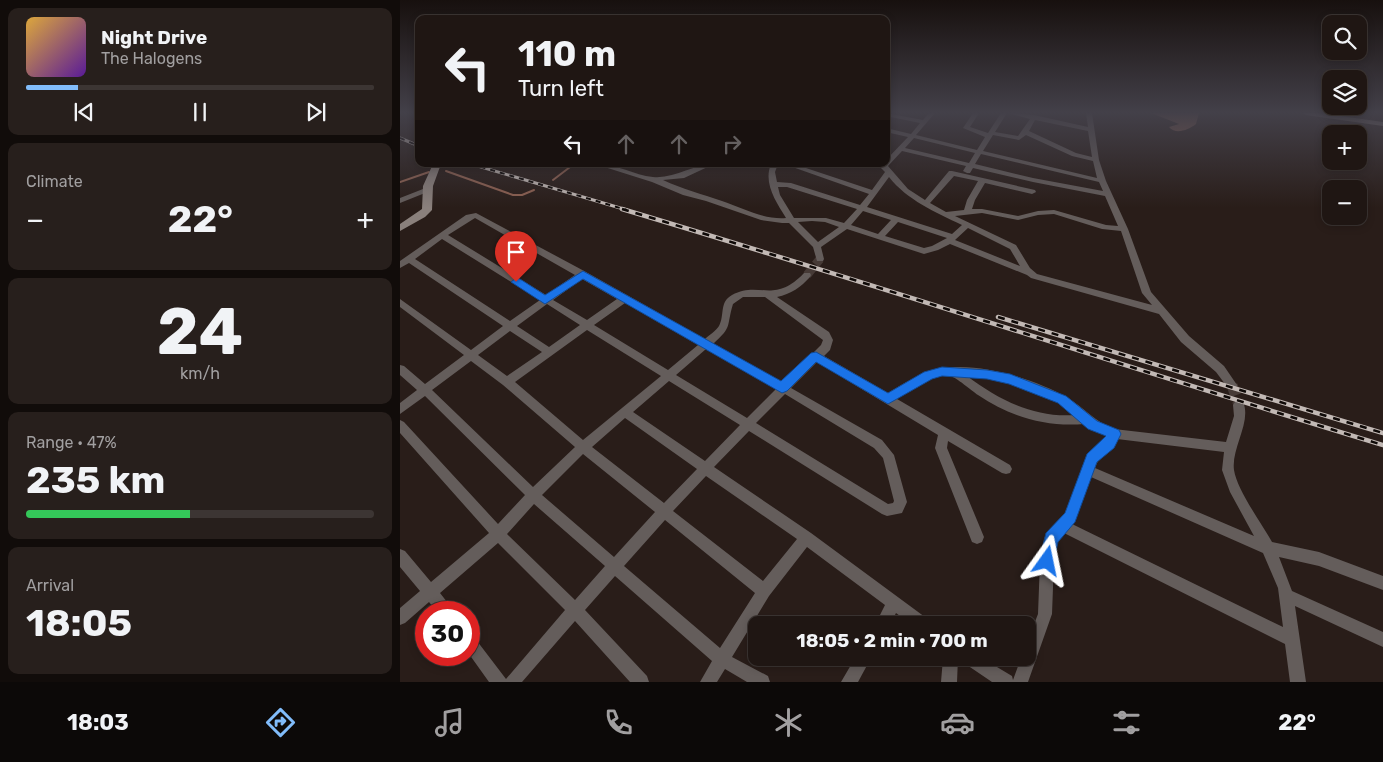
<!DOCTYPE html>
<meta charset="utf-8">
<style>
:root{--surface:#1f1613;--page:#271f1c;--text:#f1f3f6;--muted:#a19fa0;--line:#3c3533;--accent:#81bcfa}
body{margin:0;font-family:Rubik,sans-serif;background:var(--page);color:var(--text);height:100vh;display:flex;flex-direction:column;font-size:19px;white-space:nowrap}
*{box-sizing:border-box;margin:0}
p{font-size:16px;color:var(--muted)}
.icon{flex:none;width:28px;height:28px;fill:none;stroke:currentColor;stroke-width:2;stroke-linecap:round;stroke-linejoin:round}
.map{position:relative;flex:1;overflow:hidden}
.side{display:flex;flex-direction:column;gap:8px;padding:8px;background:#110c0a;width:400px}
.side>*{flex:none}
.hud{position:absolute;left:15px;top:15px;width:475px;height:152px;border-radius:10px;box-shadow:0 2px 8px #0003,0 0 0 1px var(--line);background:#1f1613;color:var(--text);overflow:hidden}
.fabs{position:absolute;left:922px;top:15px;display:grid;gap:10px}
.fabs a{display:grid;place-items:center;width:45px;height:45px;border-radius:10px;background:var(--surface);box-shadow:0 2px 8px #0003,0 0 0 1px var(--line);font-size:25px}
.speed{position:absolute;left:15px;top:601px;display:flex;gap:10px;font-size:25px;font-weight:700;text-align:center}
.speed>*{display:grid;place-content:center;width:65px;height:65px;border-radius:50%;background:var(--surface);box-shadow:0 2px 8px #0003,0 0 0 1px var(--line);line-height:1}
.speed .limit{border:8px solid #d22;background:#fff;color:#111}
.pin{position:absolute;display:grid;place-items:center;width:42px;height:42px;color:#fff;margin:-51px -21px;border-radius:50% 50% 50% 0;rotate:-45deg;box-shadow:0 0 5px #0007}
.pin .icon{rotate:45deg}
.me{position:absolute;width:55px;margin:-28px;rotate:12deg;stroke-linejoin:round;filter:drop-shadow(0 0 4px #0008)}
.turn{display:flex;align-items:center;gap:18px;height:105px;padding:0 20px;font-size:22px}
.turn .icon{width:65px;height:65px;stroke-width:2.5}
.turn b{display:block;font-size:35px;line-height:42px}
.lanes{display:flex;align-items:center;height:48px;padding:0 20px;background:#0003;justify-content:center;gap:25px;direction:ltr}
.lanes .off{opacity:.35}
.big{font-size:38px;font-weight:700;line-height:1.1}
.side .card{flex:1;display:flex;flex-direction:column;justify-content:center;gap:8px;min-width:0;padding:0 18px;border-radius:10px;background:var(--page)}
.side .dial{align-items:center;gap:0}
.dial b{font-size:65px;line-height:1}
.song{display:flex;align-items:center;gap:15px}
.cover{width:60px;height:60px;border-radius:8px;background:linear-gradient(135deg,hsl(40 70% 55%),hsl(270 70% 35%))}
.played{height:5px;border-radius:2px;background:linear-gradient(90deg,var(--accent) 15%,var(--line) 15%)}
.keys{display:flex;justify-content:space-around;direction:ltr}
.heat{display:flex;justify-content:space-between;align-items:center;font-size:28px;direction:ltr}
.charge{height:8px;border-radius:4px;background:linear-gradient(90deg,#34c759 47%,var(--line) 0)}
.trip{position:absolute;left:348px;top:616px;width:288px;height:50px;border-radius:10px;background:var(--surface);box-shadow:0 2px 8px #0003,0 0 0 1px var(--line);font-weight:700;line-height:50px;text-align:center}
.tab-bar{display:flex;height:80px;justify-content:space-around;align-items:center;background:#0c0908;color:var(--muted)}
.tab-bar .icon{width:35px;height:35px}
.tab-bar .active{color:var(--accent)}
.tab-bar b{font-size:22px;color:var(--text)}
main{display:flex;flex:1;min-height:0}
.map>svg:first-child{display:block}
.water{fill:#8e6151}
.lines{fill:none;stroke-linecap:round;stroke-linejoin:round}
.stream{stroke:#8e6151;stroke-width:2}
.street-tunnel-far1{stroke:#463a36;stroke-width:9;stroke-dasharray:9 4.5;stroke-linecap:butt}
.street-tunnel{stroke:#463a36;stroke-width:11;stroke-dasharray:11 5.5;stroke-linecap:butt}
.street{fill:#645d5b;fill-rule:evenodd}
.secondary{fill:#8a807c;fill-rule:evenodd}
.rail-far1-casing{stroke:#c2b9b5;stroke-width:3}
.rail-casing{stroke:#c2b9b5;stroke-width:4.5}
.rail-far1{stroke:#0e0907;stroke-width:2;stroke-dasharray:5;stroke-linecap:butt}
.rail{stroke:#0e0907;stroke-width:2.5;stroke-dasharray:7;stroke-linecap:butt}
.route{fill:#1a73e8;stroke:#114b97}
</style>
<main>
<section class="side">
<div class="card">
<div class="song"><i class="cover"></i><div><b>Night Drive</b><p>The Halogens</p></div></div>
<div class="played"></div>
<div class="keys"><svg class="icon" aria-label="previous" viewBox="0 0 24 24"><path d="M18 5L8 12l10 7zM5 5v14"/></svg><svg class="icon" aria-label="pause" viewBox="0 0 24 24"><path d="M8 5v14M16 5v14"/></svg><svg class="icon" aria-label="next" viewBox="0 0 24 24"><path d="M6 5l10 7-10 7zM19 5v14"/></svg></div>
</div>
<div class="card"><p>Climate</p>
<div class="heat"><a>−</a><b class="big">22°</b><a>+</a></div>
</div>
<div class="card dial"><b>24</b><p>km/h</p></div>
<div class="card"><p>Range · 47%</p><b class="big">235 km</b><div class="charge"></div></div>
<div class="card"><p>Arrival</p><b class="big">18:05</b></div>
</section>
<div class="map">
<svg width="983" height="682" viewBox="0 0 983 682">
<rect width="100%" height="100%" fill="#291d19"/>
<path class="water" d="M 751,113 L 799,113 L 796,124 C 788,130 776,135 769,127 L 779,124 Z"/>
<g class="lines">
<path class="stream" d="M 46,171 L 113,195 L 122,195 L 134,190
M 153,180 L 174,164
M 0,182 L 29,172"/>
<path class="street-tunnel-far1" d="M 407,275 L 420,259"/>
<path class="street-tunnel" d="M 832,385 L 839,405"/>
<path class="street" d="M 486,113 L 523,120 L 529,113 L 535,113 L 516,135 L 577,150 L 585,137 L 563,128 L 573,113 L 579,113 L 570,127 L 588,133 L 601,113 L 607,113 L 595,132 L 618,136 L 630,119 L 611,114 L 610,113 L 634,115 L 688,127 L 686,113 L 692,113 L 699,160 L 706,181 L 728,229 L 751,292 L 789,336 L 824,366 L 837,385 L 836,388 L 832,389 L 828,388 L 816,372 L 781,342 L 759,314 L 631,278 L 627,275 L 550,244 L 538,250 L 524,254 L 447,229 L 421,247 L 424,259 L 423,261 L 417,261 L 413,247 L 389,223 L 382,223 L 361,220 L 306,201 L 283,195 L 252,182 L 195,164 C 216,163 233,175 253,177 C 275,179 293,164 314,164 L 284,178 L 263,180 C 282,189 302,194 322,201 C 342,208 365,220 386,218 C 376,202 363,183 371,164 L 378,164 L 375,172 L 377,182 L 391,183 L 460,205 L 469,194 L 384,164 L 394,164 L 472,190 L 485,172 L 477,164 L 486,164 L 486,160 L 508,137 L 486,132 L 486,128 L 511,134 L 520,123 L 486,116 ZM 635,120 L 688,131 L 692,157 L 676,153 L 629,131 ZM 593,135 L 619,140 L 626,135 L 672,156 L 693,161 L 697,178 L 583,151 ZM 514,138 L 575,153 L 569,163 L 505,148 ZM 502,151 L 566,166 L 563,171 L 567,173 L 570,173 L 573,168 L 633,182 L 705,196 L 718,226 L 706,225 L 654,210 L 638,211 L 618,216 L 582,209 L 572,209 L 575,200 L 585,183 L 632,194 L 636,192 L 635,190 L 552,171 L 549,171 L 525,200 L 508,189 L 488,166 ZM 581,154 L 699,182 L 703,191 L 633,178 L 575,164 ZM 554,176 L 578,181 L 567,200 L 564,210 L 546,212 L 530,203 ZM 489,177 C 507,200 535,212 562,225 L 552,234 L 467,207 ZM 378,187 L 387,187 L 457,209 L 444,223 L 426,218 L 394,218 L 380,195 ZM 463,211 L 491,220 L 478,234 L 451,225 ZM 582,213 L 618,220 L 638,215 L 654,214 L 702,229 L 721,231 L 742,293 L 752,305 L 637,274 L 630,268 L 616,245 L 555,216 ZM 412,221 L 425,222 L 439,227 L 418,242 L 398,222 ZM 498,222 L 547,238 L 532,246 L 524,248 L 485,236 ZM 568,228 L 610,249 L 620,266 L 555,240 Z
M 23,189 L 26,189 L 30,191 L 0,203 L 0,198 Z
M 76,213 L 186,272 L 305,339 C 309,335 316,331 319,326 C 325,315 319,302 332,295 C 359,280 374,305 404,273 L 410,273 L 411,275 L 410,277 C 401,287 391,294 377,297 L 429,332 L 433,340 L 430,350 L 424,356 L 488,393 C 505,383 520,373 540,369 C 576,361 635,379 666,397 C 684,407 695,422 714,429 L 826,442 L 834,416 L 833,405 L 835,402 L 839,400 L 843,402 C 852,421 831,448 834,470 C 837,490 862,524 872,542 L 919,552 L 983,576 L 983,590 L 919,566 L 879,557 L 892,591 L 983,632 L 983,647 L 895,606 L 906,682 L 890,682 L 885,644 L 664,533 L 657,542 L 654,561 L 652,614 L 628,682 L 592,682 L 564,663 L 562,658 L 582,658 L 612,676 L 613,680 L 621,658 L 626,658 L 626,645 L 638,614 L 640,561 L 644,539 L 646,534 L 665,513 L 688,454 L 705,440 L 707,436 L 693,430 L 684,424 C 645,427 611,417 578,395 C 572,391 556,377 550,376 C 531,374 512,389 497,399 L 610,465 L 612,469 L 610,473 L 606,474 L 602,473 L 548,441 L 547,448 L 584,537 L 582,542 L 577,544 L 572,542 L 535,448 L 538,435 L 417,362 L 391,388 L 482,440 L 494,455 L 507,502 L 502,513 L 487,516 L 482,514 L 349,431 L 314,467 L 411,533 L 529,620 L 531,625 L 512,625 L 496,613 L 490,625 L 475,625 L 485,605 L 407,547 L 369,596 L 332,657 L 368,676 L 370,682 L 347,682 L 325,669 L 317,682 L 300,682 L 312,661 L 215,576 L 185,610 L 247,676 L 249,682 L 230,682 L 175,621 L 122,682 L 89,682 L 69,654 L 69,635 L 74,637 L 106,679 L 165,610 L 98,543 L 40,593 L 51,607 L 53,612 L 37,612 L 29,602 L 5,623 L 0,625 L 0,608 L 20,591 L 0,567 L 0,549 L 5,551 L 31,582 L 89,533 L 0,433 L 0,420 L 4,422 L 98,524 L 125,495 L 25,396 L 0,414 L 0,403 L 17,390 L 0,375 L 0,365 L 4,366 L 25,384 L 64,355 L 0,307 L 0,299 L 71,350 L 103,326 L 9,263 L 0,268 L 0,261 L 66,215 ZM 75,218 L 175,275 L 146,295 L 48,235 ZM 42,239 L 140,300 L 110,321 L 15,259 ZM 182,279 L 217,299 L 187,320 L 153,300 ZM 343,297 L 365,297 L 423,340 L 421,345 L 383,383 L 313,344 C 333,326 326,327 333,304 ZM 225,303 L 298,345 L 268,370 L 194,325 ZM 147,304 L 180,325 L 149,347 L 117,326 ZM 187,330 L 261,376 L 183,440 L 115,382 ZM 110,331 L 142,352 L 107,376 L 78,355 ZM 306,349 L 376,389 L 347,418 L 276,375 ZM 71,361 L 103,385 L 175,447 L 133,487 L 32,390 ZM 567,376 C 604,379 647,390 675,415 C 634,418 599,400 567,376 ZM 269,381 L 340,425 L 305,461 L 233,412 ZM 385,394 L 474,448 L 483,458 L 494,501 L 493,503 L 488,504 L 356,423 ZM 225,418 L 297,469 L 264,503 L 192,447 ZM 717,439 L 824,452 L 822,470 L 830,492 L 854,536 L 695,468 C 699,455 711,453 717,439 ZM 183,454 L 255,512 L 214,557 L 142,495 ZM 306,476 L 397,539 L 363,581 L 273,511 ZM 691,477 L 863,553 L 878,588 L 883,627 L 672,524 ZM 134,504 L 205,566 L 175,600 L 107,534 ZM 265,520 L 355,593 L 320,648 L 224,566 Z
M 455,658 L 471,658 L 458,682 L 441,682 Z
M 543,658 L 558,658 L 557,682 L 541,682 Z"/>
<path class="secondary" d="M 902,113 L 919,113 L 983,122 L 983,126 L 906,115 Z
M 33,164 L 41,164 L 33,186 L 32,210 L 25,217 L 0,231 L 0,224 L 22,209 L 23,186 Z"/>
<g class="rail-far1-casing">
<path id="rail-far1" d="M 0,138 L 19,146
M 71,164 L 227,210"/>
</g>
<g class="rail-casing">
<path id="rail" d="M 222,209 C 477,285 729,368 983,445
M 598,317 L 983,433"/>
</g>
<use href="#rail-far1" class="rail-far1"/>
<use href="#rail" class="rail"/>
</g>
<linearGradient id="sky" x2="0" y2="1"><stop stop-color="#17100e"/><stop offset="0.54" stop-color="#434049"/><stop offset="1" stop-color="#434049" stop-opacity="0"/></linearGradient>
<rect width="983" height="208" fill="url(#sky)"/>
<path class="route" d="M 183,271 L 381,381 L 411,353 L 416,352 L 488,393 L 524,372 L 542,367 L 587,370 L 610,374 L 666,396 L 697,421 L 719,430 L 721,434 L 714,448 L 697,462 L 675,522 L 658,542 L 653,566 L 647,569 L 642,566 L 639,561 L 646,533 L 665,513 L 687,454 L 706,436 L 688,429 L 658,403 L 609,384 L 587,379 L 542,376 L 532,379 L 488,404 L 416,362 L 387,391 L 382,393 L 183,279 L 145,304 L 111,282 L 116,278 L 120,279 L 145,295 Z"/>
</svg>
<div class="fabs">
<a><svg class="icon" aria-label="search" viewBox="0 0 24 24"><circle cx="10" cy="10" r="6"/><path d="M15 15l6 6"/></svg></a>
<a><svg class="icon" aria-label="layers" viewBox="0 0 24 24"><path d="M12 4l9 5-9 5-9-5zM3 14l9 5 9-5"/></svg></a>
<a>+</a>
<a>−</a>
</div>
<div class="speed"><div class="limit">30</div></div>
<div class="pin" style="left:116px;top:282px;background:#d93025"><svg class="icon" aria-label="arrive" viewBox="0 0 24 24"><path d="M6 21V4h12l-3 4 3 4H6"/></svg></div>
<svg class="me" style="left:647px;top:561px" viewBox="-20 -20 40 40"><path d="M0-17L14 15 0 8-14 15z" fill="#1a73e8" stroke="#fff" stroke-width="4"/></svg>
<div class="trip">18:05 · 2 min · 700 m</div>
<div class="hud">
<div class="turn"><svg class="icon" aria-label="left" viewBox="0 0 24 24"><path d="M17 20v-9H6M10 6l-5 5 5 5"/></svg><div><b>110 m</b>Turn left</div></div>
<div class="lanes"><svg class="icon" aria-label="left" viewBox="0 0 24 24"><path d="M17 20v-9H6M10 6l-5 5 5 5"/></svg><svg class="icon off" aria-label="ahead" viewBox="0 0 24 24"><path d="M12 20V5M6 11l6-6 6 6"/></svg><svg class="icon off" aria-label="ahead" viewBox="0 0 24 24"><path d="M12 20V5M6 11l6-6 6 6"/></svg><svg class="icon off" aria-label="right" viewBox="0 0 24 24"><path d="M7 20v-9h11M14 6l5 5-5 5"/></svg></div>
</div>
</div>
</main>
<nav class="tab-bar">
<b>18:03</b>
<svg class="icon active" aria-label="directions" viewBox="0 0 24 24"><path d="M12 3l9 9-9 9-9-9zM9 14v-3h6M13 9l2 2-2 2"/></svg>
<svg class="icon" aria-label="music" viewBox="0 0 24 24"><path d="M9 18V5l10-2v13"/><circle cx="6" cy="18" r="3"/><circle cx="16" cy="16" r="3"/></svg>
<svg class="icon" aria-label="phone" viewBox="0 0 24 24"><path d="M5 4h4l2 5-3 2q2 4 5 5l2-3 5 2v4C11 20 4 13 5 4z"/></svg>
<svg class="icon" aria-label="climate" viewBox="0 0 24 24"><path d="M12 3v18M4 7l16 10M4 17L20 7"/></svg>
<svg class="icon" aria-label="car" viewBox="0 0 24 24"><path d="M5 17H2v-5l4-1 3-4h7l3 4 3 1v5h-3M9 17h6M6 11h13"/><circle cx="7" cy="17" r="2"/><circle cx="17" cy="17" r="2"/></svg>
<svg class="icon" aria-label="filters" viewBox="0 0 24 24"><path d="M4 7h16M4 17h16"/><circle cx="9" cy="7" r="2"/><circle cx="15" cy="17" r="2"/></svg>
<b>22°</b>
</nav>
